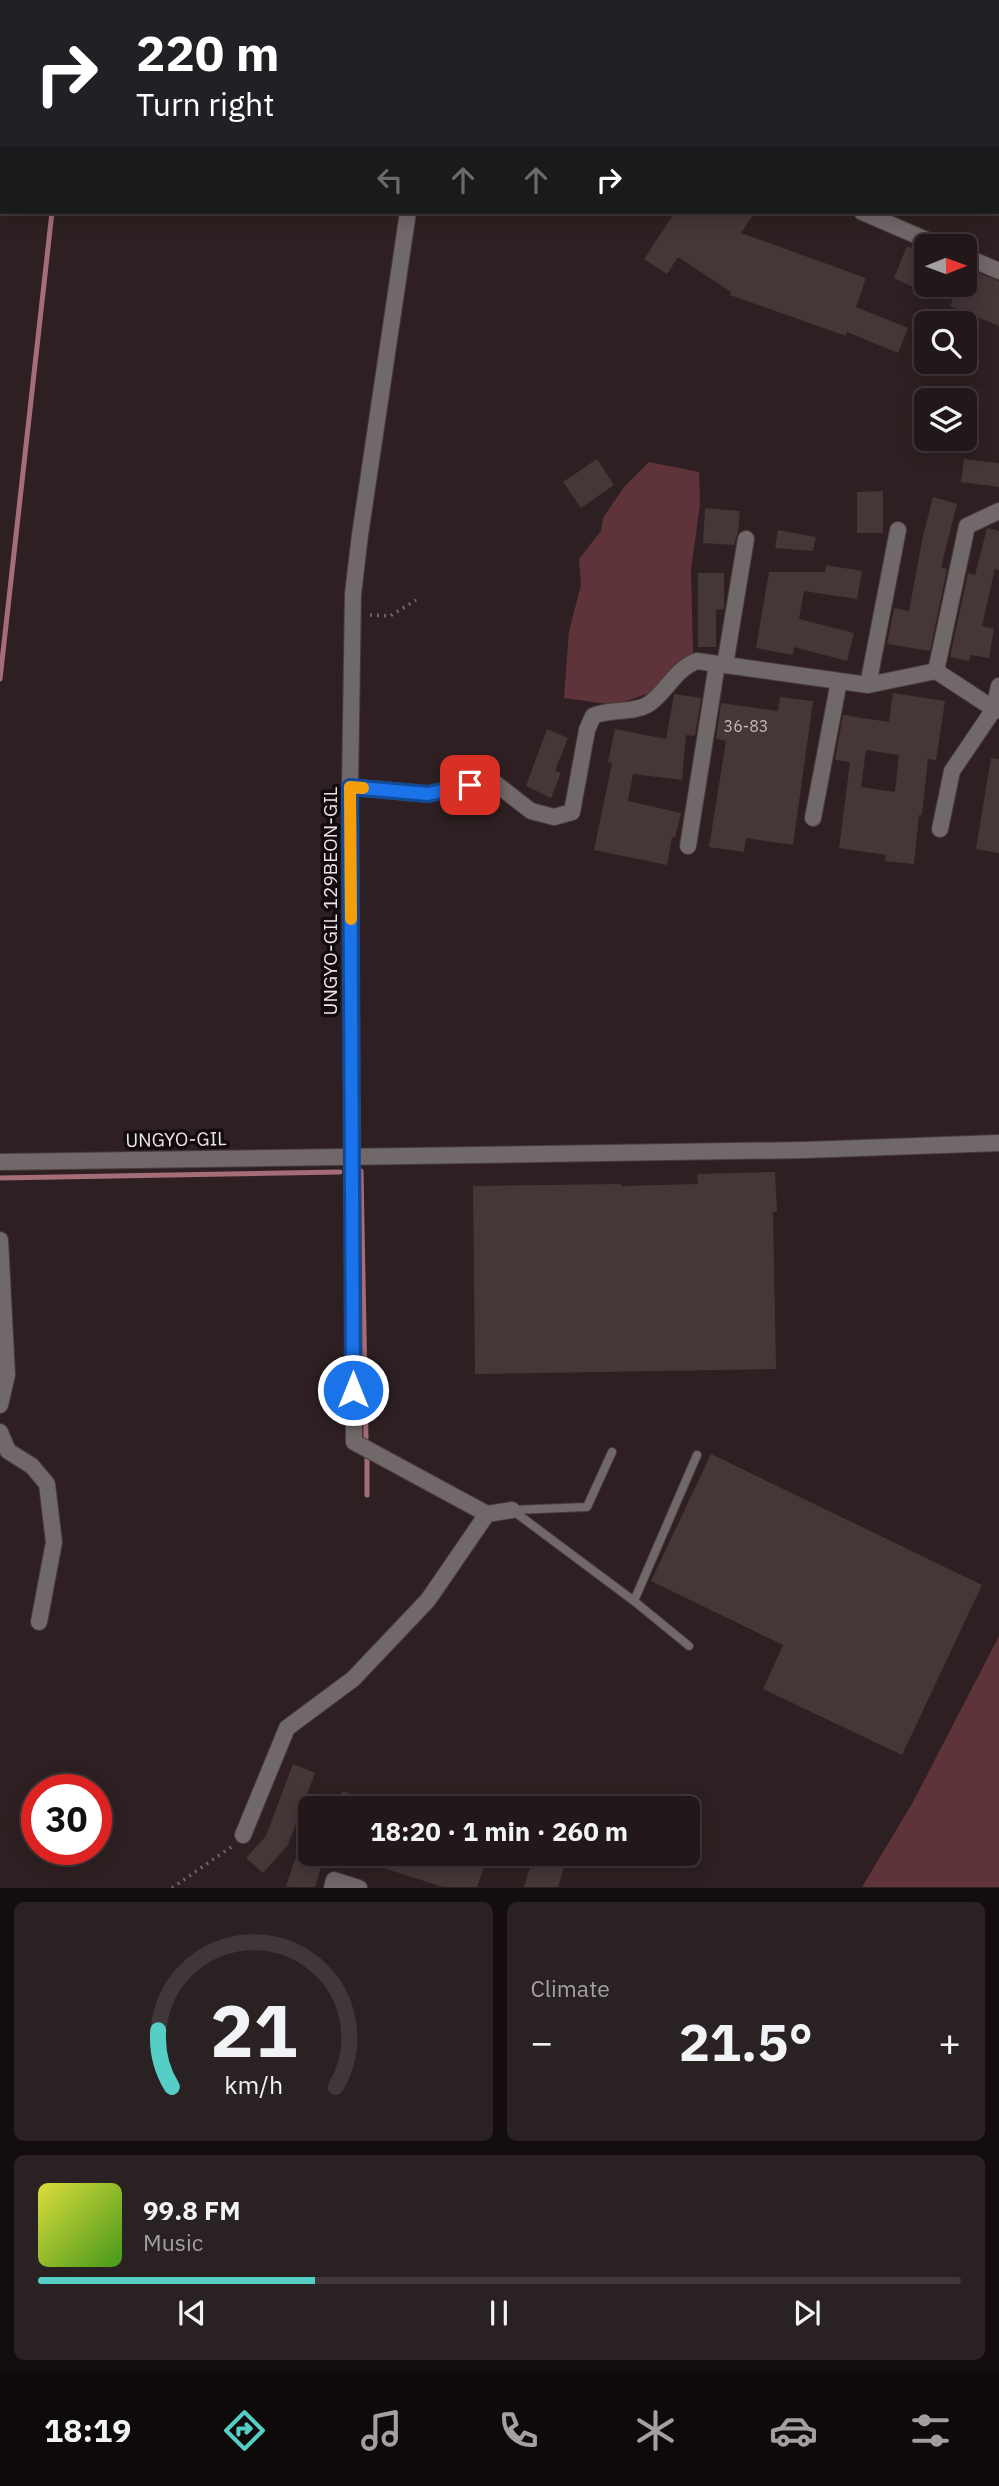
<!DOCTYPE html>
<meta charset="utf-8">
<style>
:root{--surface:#22181a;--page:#2a2123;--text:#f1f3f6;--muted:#a2a0a2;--line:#3f3739;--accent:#55cec6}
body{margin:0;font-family:"IBM Plex Sans",sans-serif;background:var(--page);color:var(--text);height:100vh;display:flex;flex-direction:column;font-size:26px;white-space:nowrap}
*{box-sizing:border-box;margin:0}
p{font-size:23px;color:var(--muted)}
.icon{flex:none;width:38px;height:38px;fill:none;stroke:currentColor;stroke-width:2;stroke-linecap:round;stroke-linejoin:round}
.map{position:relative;height:1888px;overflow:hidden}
.side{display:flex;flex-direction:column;gap:14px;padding:14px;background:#130d0e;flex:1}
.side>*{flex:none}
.hud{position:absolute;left:0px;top:0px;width:999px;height:214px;box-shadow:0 4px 18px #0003,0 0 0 2px var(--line);background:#202124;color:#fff;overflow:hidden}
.needle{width:46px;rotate:89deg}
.fabs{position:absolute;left:914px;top:234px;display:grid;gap:14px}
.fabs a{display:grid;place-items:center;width:63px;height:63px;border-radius:10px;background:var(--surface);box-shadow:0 4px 18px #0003,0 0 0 2px var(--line);font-size:35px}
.speed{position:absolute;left:21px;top:1774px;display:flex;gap:14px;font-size:35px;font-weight:700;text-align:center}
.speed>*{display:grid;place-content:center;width:91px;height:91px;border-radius:50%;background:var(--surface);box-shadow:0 4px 18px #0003,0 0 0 2px var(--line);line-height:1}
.speed .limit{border:10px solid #d22;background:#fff;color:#111}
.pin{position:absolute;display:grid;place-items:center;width:60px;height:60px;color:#fff;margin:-30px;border-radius:14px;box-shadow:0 4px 10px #0006}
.me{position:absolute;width:77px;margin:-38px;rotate:0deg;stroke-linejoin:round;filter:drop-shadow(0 0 5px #0008)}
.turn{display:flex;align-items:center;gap:24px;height:147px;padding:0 21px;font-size:32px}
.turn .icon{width:91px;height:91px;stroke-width:2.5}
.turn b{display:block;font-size:49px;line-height:60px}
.lanes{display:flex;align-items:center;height:66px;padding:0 21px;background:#0003;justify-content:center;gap:35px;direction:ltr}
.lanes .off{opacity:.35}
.big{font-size:52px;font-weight:800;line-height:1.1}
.side .widget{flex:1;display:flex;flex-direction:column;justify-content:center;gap:10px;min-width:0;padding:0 24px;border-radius:10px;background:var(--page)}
.side .dial{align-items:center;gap:0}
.dial svg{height:182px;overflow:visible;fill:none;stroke:var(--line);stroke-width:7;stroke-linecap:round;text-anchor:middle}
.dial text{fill:var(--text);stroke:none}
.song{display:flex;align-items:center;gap:21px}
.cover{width:84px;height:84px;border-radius:10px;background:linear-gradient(135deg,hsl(60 70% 55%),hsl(100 70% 35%))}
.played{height:7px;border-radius:4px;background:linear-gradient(90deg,var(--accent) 30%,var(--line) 30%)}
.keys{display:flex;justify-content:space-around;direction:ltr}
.heat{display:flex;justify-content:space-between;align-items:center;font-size:38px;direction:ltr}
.side .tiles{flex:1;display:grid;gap:14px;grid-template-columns:1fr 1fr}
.widget:last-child{grid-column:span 2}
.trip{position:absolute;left:298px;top:1796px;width:402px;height:70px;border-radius:10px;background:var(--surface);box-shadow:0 4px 18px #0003,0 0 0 2px var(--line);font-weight:800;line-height:70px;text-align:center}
.tabs{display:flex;height:112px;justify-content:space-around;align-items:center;background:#0e0a0a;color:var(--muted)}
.tabs .icon{width:49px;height:49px}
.tabs .selected{color:var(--accent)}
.tabs b{font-size:32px;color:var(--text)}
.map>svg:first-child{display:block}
.green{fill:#5f333a}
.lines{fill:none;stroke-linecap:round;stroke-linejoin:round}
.stream{stroke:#a46d78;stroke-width:5}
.building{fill:#453638;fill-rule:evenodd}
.lane-casing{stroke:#493b3d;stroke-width:10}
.street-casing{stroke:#493b3d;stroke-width:18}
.path{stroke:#716466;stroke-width:3.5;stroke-dasharray:2 5;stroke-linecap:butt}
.lane{stroke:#706869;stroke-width:8}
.street{stroke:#706869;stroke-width:16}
.route-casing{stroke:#114b97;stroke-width:18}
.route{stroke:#1a73e8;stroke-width:12}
.slow{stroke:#f59e0b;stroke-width:12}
.labels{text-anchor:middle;stroke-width:7;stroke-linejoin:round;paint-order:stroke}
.number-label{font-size:16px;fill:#c4b8ba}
.street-label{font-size:19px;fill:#eee4e5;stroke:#120c0c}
</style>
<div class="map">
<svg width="999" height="1888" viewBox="0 0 999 1888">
<rect width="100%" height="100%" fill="#2e2022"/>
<path class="green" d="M 649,462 L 699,472 L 700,504 L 691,570 L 693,653 L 649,693 L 615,705 L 564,698 L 569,631 L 581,585 L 579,559 L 601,531 L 603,518 L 624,487 Z
M 999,1636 L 999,1887 L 862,1887 L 913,1802 Z"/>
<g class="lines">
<path class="stream" d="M 0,679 L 52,212
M 357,1171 L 361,1171 L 366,1438
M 0,1178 L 340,1172
M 367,1459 L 367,1495"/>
</g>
<path class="building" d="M 675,212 L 755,212 L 741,233 L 866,278 L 856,307 L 908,328 L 898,353 L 847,332 L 846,336 L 730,295 L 731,292 L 678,257 L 667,274 L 644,259 Z
M 907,246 L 926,255 L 926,293 L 894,278 Z
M 964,268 L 999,281 L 999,326 L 950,306 L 959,285 L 964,285 Z
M 597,459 L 614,485 L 581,508 L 563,482 Z
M 964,459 L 999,463 L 999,487 L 961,482 Z
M 883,491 L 883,533 L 857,533 L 857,492 Z
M 933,497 L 957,504 L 941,567 L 947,569 L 930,651 L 887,644 L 894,608 L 909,611 L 923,536 Z
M 705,508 L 740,511 L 738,532 L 734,545 L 703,543 Z
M 987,528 L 999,531 L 999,570 L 995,569 L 982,626 L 994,629 L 989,658 L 971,655 L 969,661 L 950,657 L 968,573 L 975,575 Z
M 778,530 L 816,537 L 813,551 L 775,548 Z
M 826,565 L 862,571 L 857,599 L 804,591 L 799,619 L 854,633 L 847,661 L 794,647 L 793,655 L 756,648 L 769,572 L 825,572 Z
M 698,573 L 724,573 L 724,609 L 716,610 L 716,647 L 698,647 Z
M 893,693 L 945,701 L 936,760 L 928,759 L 922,815 L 919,815 L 914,864 L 885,861 L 886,855 L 839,848 L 850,762 L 835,760 L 843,715 L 889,722 ZM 866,750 L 899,755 L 895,792 L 861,787 Z
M 674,694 L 701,698 L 695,736 L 686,735 L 682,780 L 633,774 L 628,801 L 681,813 L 675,837 L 672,837 L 667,865 L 594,850 L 612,763 L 608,762 L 615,729 L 666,739 Z
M 780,697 L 813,701 L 793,845 L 746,838 L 744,852 L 709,847 L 726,741 L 716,739 L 721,703 L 778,711 Z
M 547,729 L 568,738 L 555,771 L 561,773 L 551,798 L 526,786 Z
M 991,758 L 999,759 L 999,853 L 976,849 Z
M 775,1172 L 777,1212 L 773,1212 L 776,1369 L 475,1374 L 473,1186 L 621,1184 L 621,1186 L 698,1184 L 697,1174 Z
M 711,1454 L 982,1585 L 902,1755 L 763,1689 L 783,1645 L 651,1581 Z
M 293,1764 L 315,1773 L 288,1845 L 263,1873 L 246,1858 L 266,1836 Z
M 342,1791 L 382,1805 L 382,1808 L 337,1808 Z
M 347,1853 L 489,1853 L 477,1887 L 443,1887 L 346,1856 Z
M 533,1858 L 564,1868 L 558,1887 L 524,1887 Z
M 295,1859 L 321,1868 L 315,1887 L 286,1887 Z"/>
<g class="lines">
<g class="lane-casing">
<path id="lane" d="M 512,1510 L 634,1601 L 689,1646
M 512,1510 L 587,1507 L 612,1452
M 634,1601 L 697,1455"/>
</g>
<g class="street-casing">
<path id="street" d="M 411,0 L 411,2
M 501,0 L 503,2
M 688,0 L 691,2
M 56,2 L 56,0
M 548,2 L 550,0
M 724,2 L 725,0
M 0,101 L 2,98
M 408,212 L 360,535 L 353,594 L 350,787 L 354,1442 L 487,1514 L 512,1510
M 862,212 L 943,247
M 964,256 L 999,271
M 725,665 L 746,539
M 936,671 L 967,526 L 999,511
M 868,685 L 898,530
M 350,787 L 428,794 L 491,780 L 531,811 L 554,817 L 572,812 L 587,730 L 593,716 C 610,708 631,714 647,705 C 665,695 673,670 697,661 L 868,685 L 936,671 L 994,709 L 999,710
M 813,818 L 839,681
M 940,829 L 952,771 L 994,709 L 999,686
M 688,846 L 717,664
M 0,1162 L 805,1150 L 999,1143
M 0,1240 L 7,1375 L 0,1405
M 0,1432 L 8,1451 L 32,1466 L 47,1484 L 54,1542 L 39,1622
M 243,1835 L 287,1728 L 353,1679 L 428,1600 L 487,1514
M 332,1888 L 334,1880 L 359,1888"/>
</g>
<path class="path" d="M 998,8 L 999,9
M 370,615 L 390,616 L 416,600
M 172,1888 L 234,1845"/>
<use href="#lane" class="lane"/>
<use href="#street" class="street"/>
</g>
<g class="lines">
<g class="route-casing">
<path id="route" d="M 353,1390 L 350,787 L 428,794 L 470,785"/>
</g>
<use href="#route" class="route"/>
<path class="slow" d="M 351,919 L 350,787 L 363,788"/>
</g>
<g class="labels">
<g class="number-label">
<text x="746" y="732">36-83</text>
</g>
<g class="street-label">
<text transform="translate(330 901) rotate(-90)" y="7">UNGYO-GIL 129BEON-GIL</text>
<text transform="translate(176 1139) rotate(-1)" y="7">UNGYO-GIL</text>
</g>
</g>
</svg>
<div class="fabs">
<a><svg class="needle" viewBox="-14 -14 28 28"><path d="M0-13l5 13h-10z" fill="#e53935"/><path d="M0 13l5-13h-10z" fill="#a2a0a2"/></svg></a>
<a><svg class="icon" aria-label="search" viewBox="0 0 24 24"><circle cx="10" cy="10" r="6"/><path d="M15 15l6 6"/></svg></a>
<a><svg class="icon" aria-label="layers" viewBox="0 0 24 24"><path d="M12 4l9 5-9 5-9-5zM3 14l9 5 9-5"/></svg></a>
</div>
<div class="speed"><div class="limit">30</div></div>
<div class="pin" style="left:470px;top:785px;background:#d93025"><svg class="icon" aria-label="arrive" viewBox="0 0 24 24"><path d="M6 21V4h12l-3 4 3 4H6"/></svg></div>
<svg class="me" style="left:353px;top:1390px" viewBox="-20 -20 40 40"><circle r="17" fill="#1a73e8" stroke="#fff" stroke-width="3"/><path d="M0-11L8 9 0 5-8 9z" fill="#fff"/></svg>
<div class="trip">18:20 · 1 min · 260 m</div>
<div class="hud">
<div class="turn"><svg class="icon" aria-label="right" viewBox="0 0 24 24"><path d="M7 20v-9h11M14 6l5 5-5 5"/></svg><div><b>220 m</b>Turn right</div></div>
<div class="lanes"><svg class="icon off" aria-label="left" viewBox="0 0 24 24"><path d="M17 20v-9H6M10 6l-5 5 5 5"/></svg><svg class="icon off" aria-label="ahead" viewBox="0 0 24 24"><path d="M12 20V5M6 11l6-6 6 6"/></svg><svg class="icon off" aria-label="ahead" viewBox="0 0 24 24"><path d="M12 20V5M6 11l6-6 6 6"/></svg><svg class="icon" aria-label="right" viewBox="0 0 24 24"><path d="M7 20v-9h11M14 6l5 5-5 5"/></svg></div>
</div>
</div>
<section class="side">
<div class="tiles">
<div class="widget dial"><svg viewBox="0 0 100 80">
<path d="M14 69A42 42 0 1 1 86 69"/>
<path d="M14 69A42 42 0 0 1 8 44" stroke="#55cec6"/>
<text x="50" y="56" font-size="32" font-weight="700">21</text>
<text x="50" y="72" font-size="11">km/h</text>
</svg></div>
<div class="widget"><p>Climate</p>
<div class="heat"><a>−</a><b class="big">21.5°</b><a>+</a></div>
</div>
<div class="widget">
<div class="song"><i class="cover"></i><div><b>99.8 FM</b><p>Music</p></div></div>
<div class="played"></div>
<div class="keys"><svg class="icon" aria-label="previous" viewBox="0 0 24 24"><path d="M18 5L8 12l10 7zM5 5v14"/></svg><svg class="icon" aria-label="pause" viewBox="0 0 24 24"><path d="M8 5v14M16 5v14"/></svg><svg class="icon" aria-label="next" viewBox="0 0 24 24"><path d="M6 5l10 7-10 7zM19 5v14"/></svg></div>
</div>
</div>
</section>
<nav class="tabs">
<b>18:19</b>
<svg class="icon selected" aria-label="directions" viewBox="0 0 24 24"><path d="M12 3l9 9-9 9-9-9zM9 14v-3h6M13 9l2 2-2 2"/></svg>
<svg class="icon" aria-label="music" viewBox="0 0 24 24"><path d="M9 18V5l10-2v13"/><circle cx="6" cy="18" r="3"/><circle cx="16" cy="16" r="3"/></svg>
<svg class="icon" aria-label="phone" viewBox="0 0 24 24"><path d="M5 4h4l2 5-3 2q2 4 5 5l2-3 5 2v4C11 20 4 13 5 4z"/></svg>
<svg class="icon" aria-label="climate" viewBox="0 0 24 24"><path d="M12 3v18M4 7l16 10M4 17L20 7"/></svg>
<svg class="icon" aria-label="car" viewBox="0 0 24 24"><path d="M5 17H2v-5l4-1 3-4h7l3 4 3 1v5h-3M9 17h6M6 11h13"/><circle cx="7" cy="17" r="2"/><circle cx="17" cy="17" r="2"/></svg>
<svg class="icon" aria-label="filters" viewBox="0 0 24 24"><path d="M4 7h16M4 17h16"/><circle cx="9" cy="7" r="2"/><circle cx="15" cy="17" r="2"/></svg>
</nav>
